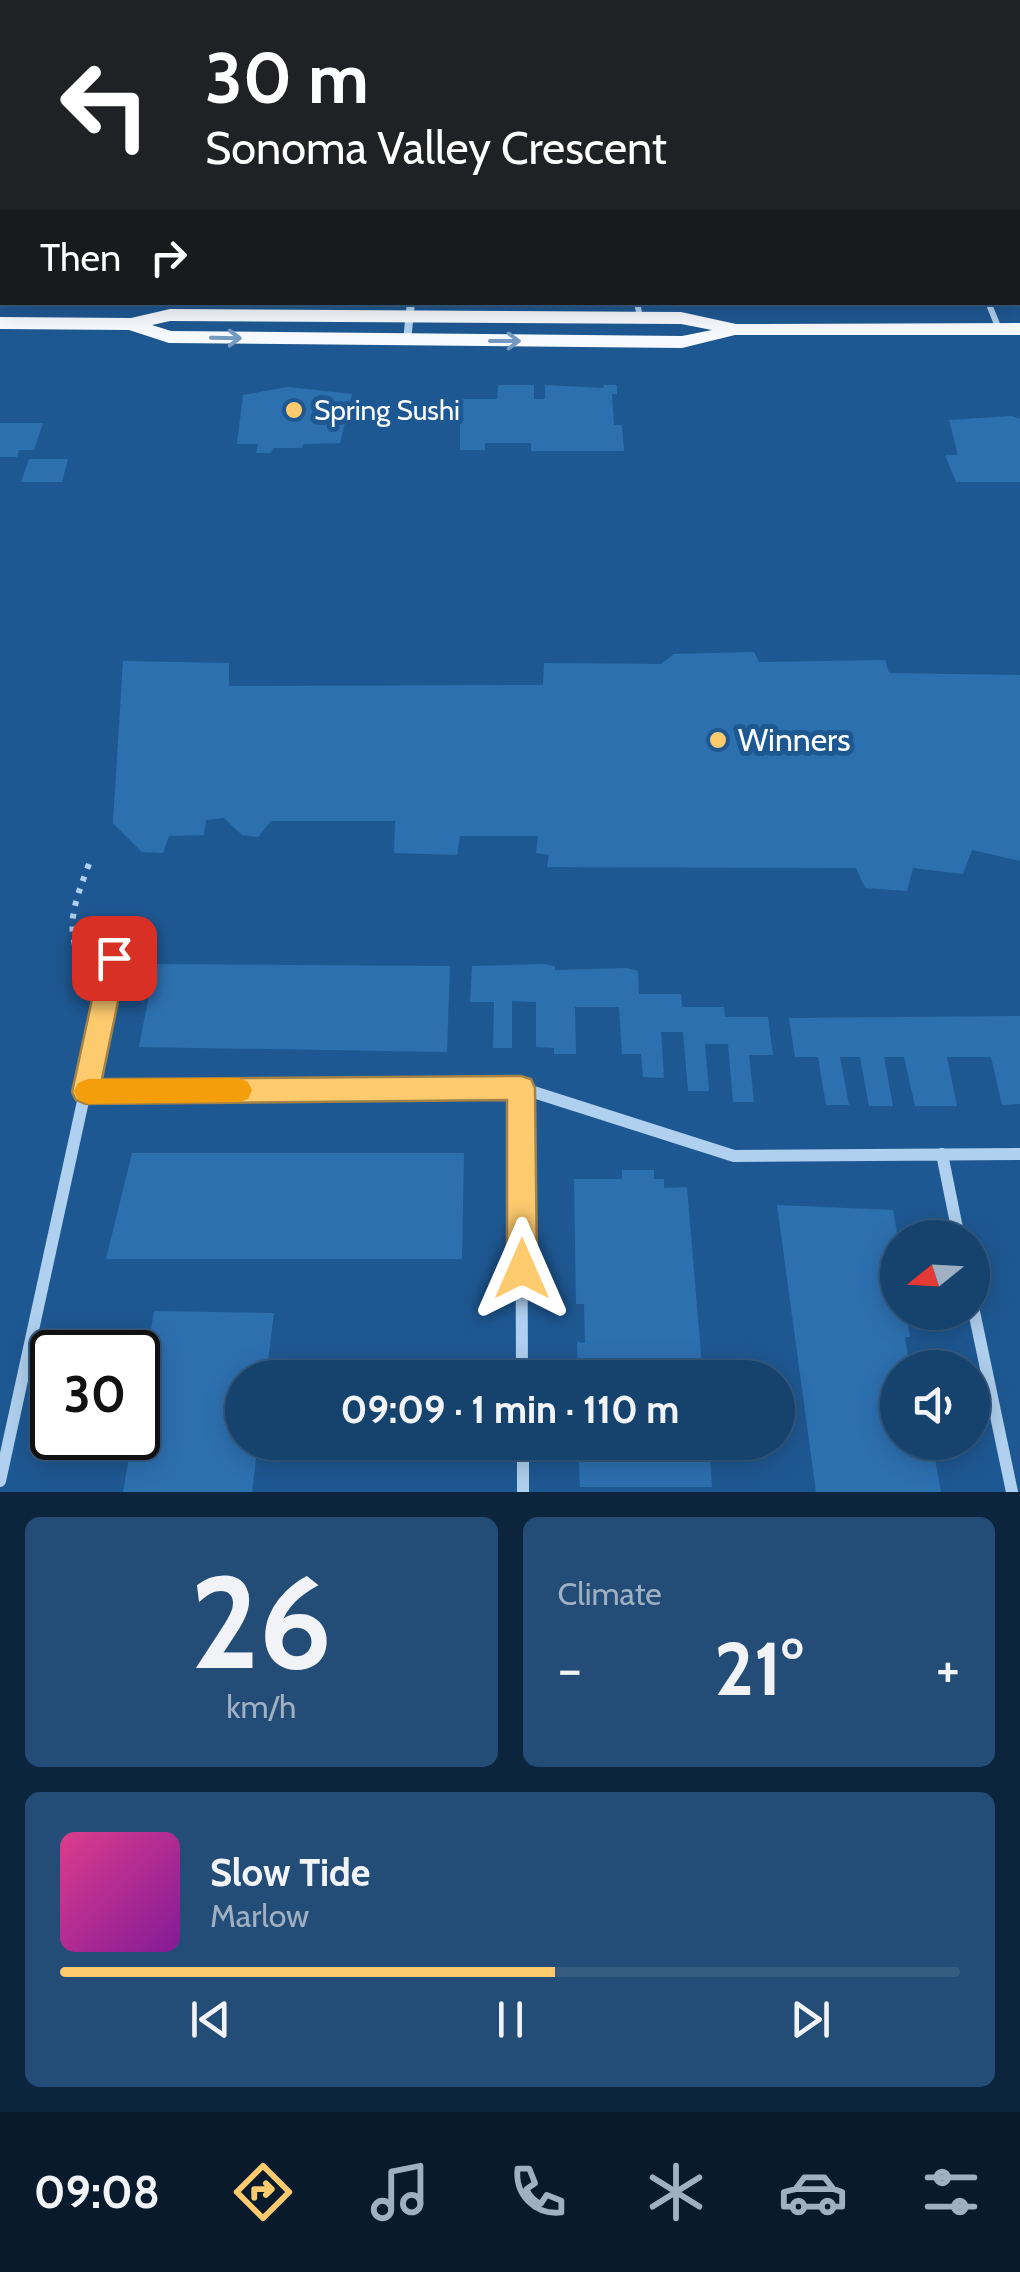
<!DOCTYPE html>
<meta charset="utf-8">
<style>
:root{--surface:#16426e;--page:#234d76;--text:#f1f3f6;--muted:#9eb0c2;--line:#355b81;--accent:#fdca6e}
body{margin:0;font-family:Cabin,sans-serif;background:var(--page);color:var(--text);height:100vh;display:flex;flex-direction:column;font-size:38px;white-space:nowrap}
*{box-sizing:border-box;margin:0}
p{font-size:32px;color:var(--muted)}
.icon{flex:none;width:55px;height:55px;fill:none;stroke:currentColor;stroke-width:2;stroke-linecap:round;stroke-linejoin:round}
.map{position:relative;height:1492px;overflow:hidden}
.side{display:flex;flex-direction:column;gap:25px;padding:25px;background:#0c243c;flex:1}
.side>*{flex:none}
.banner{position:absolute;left:0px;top:0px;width:1020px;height:305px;box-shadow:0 5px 25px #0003,0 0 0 2px var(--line);background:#202124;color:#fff;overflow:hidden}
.needle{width:65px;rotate:252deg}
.buttons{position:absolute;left:880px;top:1220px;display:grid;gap:20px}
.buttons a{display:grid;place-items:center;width:110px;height:110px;border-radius:50%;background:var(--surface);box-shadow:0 5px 25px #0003,0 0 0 2px var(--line);font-size:50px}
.speed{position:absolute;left:30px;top:1330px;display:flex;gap:20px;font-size:50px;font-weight:700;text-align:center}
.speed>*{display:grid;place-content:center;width:130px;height:130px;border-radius:50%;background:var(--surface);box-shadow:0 5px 25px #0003,0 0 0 2px var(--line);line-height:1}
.speed .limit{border:5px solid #111;border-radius:15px;background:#fff;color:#111}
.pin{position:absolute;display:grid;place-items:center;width:85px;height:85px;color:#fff;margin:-42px;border-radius:20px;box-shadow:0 5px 15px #0006}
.me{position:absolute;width:110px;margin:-55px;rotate:0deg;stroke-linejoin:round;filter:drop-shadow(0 0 8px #0008)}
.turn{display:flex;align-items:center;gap:35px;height:210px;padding:0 40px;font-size:45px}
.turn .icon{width:130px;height:130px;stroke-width:2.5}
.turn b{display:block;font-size:70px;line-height:85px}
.then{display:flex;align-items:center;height:95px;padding:0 40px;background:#0003;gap:20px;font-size:38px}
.big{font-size:75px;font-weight:700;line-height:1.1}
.side .widget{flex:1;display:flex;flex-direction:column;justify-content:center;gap:15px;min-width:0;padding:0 35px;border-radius:15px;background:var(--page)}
.side .dial{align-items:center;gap:0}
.dial b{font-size:130px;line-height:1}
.song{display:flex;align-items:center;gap:30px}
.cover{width:120px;height:120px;border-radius:15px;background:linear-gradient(135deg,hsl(330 70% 55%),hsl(290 70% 35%))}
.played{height:10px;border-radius:5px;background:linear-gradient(90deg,var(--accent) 55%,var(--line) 55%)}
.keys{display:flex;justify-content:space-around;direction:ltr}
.heat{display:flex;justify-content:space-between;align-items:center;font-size:55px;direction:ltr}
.side .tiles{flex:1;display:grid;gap:25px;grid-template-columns:1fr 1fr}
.widget:last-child{grid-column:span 2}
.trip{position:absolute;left:225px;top:1360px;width:570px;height:100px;border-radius:50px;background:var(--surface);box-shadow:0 5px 25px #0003,0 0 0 2px var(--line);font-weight:700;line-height:100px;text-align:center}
.tabs{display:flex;height:160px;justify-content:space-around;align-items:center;background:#091a2c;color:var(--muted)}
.tabs .icon{width:70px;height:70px}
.tabs .selected{color:var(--accent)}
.tabs b{font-size:45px;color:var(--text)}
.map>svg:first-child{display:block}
.building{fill:#2d70b0}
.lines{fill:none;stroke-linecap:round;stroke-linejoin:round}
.path{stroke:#afd0ee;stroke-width:6;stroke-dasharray:5 8;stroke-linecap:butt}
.lane{stroke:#afd0ee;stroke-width:6}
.street-far3{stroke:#afd0ee;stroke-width:6}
.street-far2{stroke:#afd0ee;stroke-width:8}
.street-far1{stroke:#afd0ee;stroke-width:10}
.street{stroke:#afd0ee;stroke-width:12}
.primary{fill:#f6faff;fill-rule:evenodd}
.oneway{stroke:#7499be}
.route{fill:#fdca6e;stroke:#a48348;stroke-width:2.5}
.slow{fill:#f59e0b}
.poi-dot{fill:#fdca6e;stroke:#1e5892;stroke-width:4}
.labels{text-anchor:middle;stroke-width:10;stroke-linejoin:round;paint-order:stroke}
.far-poi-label{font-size:28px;fill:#fff;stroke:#1e5892;text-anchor:start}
.poi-label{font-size:32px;fill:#fff;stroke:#1e5892;text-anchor:start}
</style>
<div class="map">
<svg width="1020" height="1492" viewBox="0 0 1020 1492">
<rect width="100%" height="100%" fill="#1e5892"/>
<path class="building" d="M 498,385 L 534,385 L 534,399 L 545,399 L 545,385 L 604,388 L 603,385 L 617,385 L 617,394 L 612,394 L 614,425 L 622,425 L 624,451 L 531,451 L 531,443 L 485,443 L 485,450 L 460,450 L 460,399 L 497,399 Z
M 288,387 L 352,394 L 340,443 L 303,444 L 302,448 L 273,448 L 271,453 L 256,453 L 258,444 L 237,444 L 243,395 Z
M 1011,416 L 1020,419 L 1020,482 L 956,482 L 945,455 L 958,455 L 949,420 Z
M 0,423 L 43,423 L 34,450 L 19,450 L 17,457 L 0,457 Z
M 29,459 L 68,459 L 62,482 L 21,482 Z
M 754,652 L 759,662 L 885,660 L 889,673 L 1020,675 L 1020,861 L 972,850 L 963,874 L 913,868 L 907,891 L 865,888 L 856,868 L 547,867 L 549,855 L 536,853 L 538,836 L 460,836 L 457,855 L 394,853 L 395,821 L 271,821 L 258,837 L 242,835 L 224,818 L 206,820 L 204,835 L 169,836 L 163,853 L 142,852 L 113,823 L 123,661 L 229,663 L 229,686 L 543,685 L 544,663 L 661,664 L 674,654 Z
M 155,964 L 450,966 L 447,1052 L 139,1047 Z
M 544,964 L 555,966 L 555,970 L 627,968 L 638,971 L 639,994 L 681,994 L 682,1007 L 724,1007 L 725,1017 L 768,1017 L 773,1055 L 749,1055 L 754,1102 L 733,1102 L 728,1044 L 705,1044 L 709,1091 L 688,1091 L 683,1032 L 661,1032 L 664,1078 L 643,1077 L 641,1054 L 622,1054 L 619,1007 L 575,1007 L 576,1054 L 554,1054 L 554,1048 L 536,1047 L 536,1002 L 512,1001 L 512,1048 L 493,1048 L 494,1002 L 470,1002 L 472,966 Z
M 1020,1016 L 1020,1104 L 1002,1105 L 991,1057 L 947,1057 L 957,1106 L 915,1106 L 904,1057 L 884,1057 L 893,1106 L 869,1106 L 860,1057 L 840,1057 L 849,1105 L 826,1105 L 818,1057 L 795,1057 L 789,1018 Z
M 132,1153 L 464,1153 L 462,1259 L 106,1259 Z
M 622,1170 L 654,1170 L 654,1179 L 664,1179 L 664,1188 L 687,1187 L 703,1378 L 578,1378 L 577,1342 L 585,1343 L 584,1304 L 576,1304 L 574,1179 L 622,1179 Z
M 777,1205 L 893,1210 L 898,1238 L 889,1240 L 898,1268 L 898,1312 L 906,1312 L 910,1337 L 905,1337 L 910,1368 L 898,1368 L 898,1442 L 932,1442 L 941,1492 L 816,1492 Z
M 154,1311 L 274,1313 L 266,1378 L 242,1378 L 242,1442 L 258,1442 L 252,1492 L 123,1492 L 132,1438 L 138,1438 L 138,1407 Z
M 578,1442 L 709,1442 L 712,1487 L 580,1487 Z"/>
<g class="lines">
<path class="path" d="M 89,864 C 75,902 60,935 89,970"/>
<path class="lane" d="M 637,302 L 640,318
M 988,302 L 999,329"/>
<path class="street-far3" d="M 523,0 L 559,2
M 896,2 L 902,0"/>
<path class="street-far2" d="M 407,341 L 411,302"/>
<path class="street-far1" d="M 110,975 L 114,957"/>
<path class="street" d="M 521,1088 L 522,1378
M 86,1092 L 521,1088 L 734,1156 L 1020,1154
M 942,1154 L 959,1238
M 972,1302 L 1012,1492
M 523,1442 L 523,1492
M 0,1481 L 111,973"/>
<path class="primary" d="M 170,309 L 681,312 L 736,324 L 1020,323 L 1020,335 L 735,335 L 682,348 L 169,343 L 129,330 L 0,329 L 0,317 L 131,318 ZM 170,321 L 681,324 L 712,330 L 682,336 L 171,331 L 152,325 Z"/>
</g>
<defs><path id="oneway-shaft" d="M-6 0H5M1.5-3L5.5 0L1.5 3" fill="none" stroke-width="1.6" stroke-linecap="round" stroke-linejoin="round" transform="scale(2.5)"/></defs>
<g class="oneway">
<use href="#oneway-shaft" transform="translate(226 338) rotate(1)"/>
<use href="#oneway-shaft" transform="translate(505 341)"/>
</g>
<path class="route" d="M 114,947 L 123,950 L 127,958 L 102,1079 L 521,1076 L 531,1079 L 535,1088 L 537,1269 L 532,1279 L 522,1283 L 511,1279 L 507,1269 L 507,1100 L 86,1104 L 76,1100 L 72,1092 L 101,958 L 105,950 Z"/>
<path class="slow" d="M 239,1078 L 248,1082 L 252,1090 L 248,1099 L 239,1102 L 88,1104 L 78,1100 L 74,1091 L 78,1083 L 88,1079 Z"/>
<g class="poi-dot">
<circle cx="294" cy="410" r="10"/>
<circle cx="718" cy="740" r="10"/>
</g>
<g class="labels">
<g class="far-poi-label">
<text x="314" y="420">Spring Sushi</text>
</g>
<g class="poi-label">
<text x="738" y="751">Winners</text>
</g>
</g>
</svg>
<div class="buttons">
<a><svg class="needle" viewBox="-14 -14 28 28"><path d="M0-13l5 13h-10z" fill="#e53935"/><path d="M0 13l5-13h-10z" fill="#9eb0c2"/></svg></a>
<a><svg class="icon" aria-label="sound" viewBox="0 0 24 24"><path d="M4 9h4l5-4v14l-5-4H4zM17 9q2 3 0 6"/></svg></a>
</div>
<div class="speed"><div class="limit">30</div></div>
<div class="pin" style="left:114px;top:958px;background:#d93025"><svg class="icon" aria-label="arrive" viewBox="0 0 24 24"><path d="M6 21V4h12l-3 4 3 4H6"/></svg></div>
<svg class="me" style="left:522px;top:1269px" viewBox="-20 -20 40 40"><path d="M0-17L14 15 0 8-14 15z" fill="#fdca6e" stroke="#fff" stroke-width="4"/></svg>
<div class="trip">09:09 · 1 min · 110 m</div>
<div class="banner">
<div class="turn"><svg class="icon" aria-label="left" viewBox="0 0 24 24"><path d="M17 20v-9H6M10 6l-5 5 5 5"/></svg><div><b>30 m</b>Sonoma Valley Crescent</div></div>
<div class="then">Then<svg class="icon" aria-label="right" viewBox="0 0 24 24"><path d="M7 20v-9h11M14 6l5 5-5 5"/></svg></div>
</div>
</div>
<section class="side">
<div class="tiles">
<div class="widget dial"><b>26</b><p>km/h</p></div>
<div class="widget"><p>Climate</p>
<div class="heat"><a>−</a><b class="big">21°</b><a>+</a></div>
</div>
<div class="widget">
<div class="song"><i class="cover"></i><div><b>Slow Tide</b><p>Marlow</p></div></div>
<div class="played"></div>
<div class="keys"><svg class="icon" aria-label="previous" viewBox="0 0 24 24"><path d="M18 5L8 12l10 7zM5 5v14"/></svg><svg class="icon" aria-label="pause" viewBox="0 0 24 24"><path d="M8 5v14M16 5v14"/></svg><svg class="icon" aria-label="next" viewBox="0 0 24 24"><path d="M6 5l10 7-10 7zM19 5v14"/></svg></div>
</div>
</div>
</section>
<nav class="tabs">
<b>09:08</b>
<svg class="icon selected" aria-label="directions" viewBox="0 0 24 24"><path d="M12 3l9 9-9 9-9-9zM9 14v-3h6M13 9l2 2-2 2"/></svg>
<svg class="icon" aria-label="music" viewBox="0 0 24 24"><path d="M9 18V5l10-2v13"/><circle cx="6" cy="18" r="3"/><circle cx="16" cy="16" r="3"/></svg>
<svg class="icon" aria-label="phone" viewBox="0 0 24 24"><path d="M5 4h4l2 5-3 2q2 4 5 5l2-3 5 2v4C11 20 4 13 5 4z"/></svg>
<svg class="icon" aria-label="climate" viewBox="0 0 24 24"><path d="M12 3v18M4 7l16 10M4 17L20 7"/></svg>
<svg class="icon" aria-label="car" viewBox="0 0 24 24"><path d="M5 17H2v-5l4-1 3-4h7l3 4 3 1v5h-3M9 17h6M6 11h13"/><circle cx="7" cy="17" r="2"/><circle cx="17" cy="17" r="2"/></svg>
<svg class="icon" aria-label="filters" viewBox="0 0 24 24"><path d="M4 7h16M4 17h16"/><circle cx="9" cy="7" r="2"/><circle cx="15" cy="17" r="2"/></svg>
</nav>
